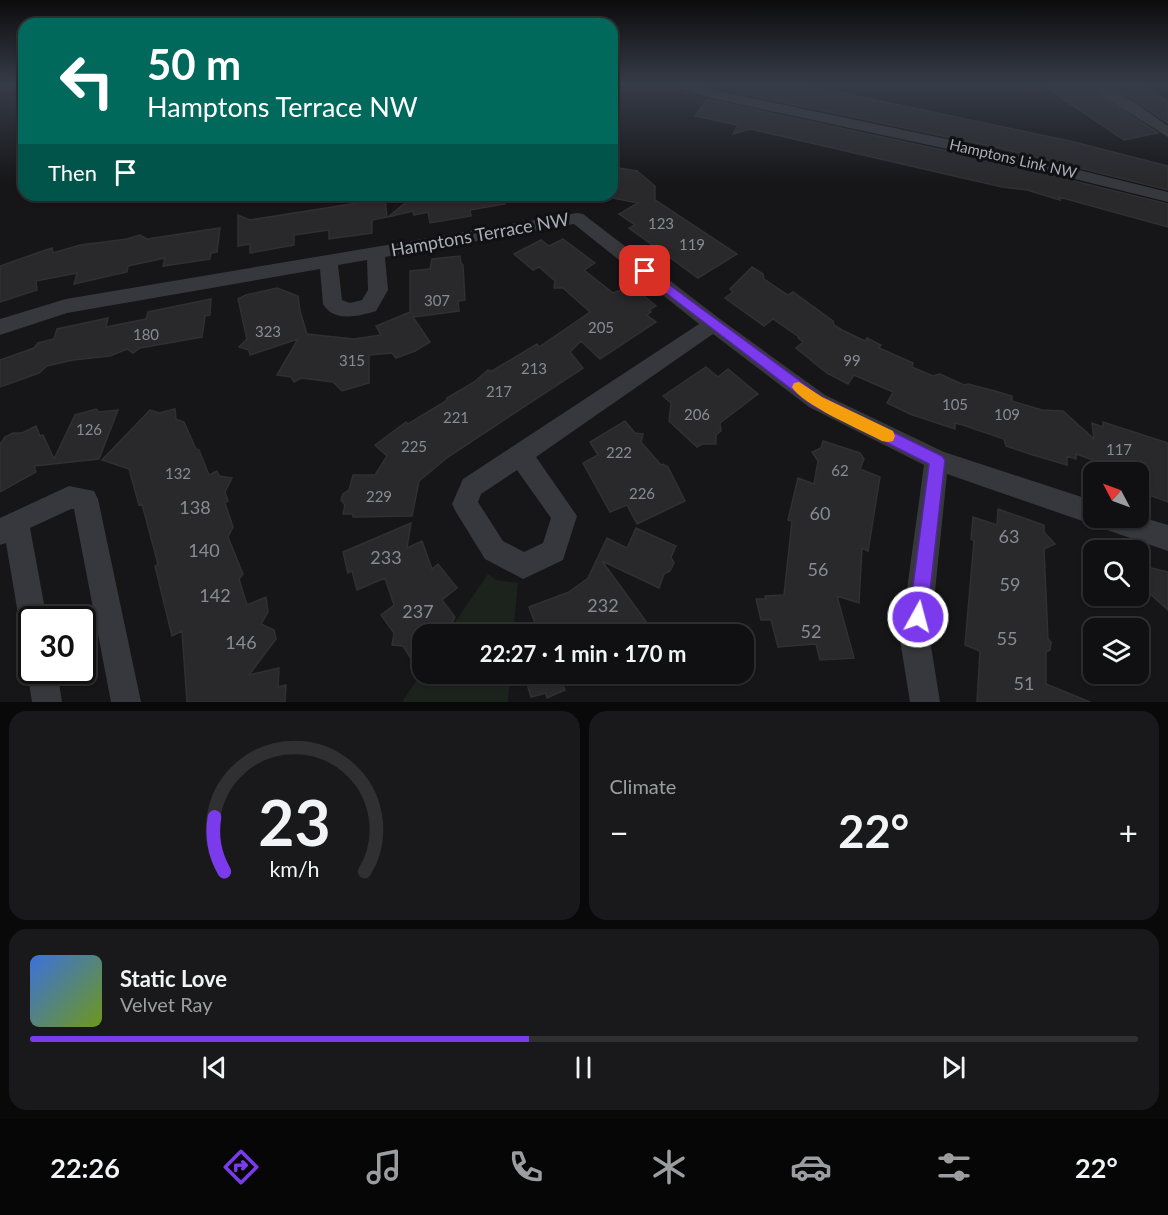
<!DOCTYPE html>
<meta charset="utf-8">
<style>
:root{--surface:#101012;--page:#19191b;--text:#f1f3f6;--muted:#9c9d9f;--line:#303032;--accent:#7c3aed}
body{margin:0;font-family:Lato,sans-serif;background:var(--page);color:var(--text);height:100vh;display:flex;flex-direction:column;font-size:22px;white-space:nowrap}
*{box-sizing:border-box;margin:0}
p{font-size:20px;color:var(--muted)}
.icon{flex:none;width:33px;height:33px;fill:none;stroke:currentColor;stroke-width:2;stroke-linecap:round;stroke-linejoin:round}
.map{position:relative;height:702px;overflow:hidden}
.details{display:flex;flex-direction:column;gap:9px;padding:9px;background:#09090a;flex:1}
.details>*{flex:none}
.hud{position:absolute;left:18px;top:18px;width:600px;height:183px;border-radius:18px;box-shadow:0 2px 4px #0004,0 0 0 2px var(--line);background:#00695c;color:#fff;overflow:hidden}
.needle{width:39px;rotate:311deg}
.buttons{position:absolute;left:1083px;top:462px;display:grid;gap:12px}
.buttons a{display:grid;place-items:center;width:66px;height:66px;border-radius:12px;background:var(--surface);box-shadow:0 2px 4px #0004,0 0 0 2px var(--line);font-size:30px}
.speed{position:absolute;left:18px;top:606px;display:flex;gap:12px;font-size:30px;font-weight:700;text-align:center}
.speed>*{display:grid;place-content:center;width:78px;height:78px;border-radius:50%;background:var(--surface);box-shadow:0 2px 4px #0004,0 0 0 2px var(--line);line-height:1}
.speed .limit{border:3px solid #111;border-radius:9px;background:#fff;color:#111}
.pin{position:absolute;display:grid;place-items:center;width:51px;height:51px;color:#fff;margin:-26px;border-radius:12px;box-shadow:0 3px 9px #0006}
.me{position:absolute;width:66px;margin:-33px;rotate:7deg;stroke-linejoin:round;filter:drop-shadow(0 0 4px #0008)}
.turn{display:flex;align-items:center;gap:21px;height:126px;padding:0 30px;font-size:27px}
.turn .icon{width:78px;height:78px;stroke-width:2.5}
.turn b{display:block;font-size:42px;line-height:51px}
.then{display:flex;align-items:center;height:57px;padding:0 30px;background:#0003;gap:12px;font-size:22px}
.big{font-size:45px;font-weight:700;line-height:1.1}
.details .tile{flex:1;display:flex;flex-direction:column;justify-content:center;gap:9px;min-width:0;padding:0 21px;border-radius:18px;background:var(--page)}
.details .dial{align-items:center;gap:0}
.dial svg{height:156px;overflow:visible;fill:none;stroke:var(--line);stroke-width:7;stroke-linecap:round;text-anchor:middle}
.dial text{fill:var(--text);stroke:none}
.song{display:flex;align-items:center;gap:18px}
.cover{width:72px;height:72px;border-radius:9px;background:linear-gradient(135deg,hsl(220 70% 55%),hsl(80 70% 35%))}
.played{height:6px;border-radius:3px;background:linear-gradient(90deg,var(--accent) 45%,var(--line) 45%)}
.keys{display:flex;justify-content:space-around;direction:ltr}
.heat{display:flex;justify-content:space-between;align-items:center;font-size:33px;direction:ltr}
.details .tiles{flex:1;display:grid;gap:9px;grid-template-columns:1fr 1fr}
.tile:last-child{grid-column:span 2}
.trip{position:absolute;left:412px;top:624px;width:342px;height:60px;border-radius:18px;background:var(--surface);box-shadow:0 2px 4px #0004,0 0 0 2px var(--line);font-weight:700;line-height:60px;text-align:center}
.tab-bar{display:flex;height:96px;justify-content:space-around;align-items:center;background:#060607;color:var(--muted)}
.tab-bar .icon{width:42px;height:42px}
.tab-bar .active{color:var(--accent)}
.tab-bar b{font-size:27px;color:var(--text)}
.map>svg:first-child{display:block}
.green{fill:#1c231d}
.building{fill:#29292c;stroke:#303034;stroke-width:1.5}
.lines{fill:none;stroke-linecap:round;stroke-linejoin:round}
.minor{fill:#37383d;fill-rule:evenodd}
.route{fill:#7c3aed;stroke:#51269a;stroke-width:1.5}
.slow{fill:#f59e0b}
.labels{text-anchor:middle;stroke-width:6;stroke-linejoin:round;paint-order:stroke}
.far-street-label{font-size:15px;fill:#a8adb8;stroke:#111113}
.number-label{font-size:15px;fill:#888b94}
.street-label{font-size:18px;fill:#a8adb8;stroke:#111113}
.near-number-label{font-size:18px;fill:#888b94}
</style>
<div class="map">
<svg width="1168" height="702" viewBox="0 0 1168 702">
<rect width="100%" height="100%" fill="#161618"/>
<path class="green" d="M 488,574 L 496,580 L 518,583 L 513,634 L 447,634 Z
M 423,671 L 423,674 L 510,674 L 508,702 L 402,702 Z"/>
<path class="building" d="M 719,84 L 799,84 L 1070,141 L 1168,166 L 1168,190 L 995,147 L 724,90 L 716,88 Z
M 1041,84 L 1081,84 L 1158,133 L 1124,140 Z
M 1100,84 L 1139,84 L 1168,101 L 1168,123 L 1129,97 Z
M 707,99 L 993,161 L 1168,204 L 1168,227 L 1059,197 L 1060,200 L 1027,190 L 1002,187 L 750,129 L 733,134 L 738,125 L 695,116 Z
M 619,168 L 637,171 L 655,186 L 655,200 L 737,254 L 698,278 L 629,228 L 635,225 L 619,214 L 638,203 L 612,198 L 612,170 L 617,171 Z
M 410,195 L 504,195 L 505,204 L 470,210 L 471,216 L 430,223 L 428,212 L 414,215 L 413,211 L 388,217 L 411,198 Z
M 372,198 L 385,199 L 387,217 L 372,220 L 372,233 L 329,239 L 329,230 L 294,235 L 294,245 L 250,253 L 250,244 L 238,246 L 238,215 L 250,220 L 364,202 Z
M 220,228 L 217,252 L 211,253 L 210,259 L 163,266 L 165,258 L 128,266 L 127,272 L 74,284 L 77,273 L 36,281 L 37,290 L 0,302 L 0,266 L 37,253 L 52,248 L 53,253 L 80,245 L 127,239 L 140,235 L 147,239 Z
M 563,239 L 595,263 L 584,270 L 613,293 L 632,286 L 656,306 L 649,310 L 651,312 L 647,315 L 656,322 L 600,359 L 581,341 L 570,352 L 583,368 L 448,457 L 419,481 L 412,516 L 353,517 L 353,514 L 343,514 L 345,505 L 341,500 L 343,494 L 349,490 L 353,475 L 375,475 L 387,456 L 375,445 L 406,422 L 408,424 L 446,401 L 447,398 L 474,382 L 488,370 L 492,371 L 537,344 L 539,347 L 590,312 L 563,288 L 554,288 L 555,281 L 539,267 L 533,270 L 514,254 L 541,240 L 549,246 Z
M 460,256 L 461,263 L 463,265 L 465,300 L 458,301 L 459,311 L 413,317 L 430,342 L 415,351 L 396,358 L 392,353 L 369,355 L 369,383 L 342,391 L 333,382 L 301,378 L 294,382 L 291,377 L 277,375 L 298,339 L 250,355 L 249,350 L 239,347 L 247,339 L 238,299 L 246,295 L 277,288 L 298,296 L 300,311 L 307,334 L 354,339 L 381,335 L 376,326 L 410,312 L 410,271 L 430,269 L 432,259 Z
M 752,267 L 763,274 L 764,279 L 788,295 L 793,292 L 833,321 L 834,325 L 842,330 L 865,341 L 867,338 L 881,345 L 879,348 L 913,363 L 912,367 L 933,376 L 940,374 L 964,385 L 968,384 L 995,391 L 1012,396 L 1012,401 L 1042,410 L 1063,411 L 1094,439 L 1092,423 L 1103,427 L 1103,422 L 1168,443 L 1168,502 L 1138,491 L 1138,472 L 1119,472 L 1119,470 L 1108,465 L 1076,454 L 1076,459 L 1067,456 L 1067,465 L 1033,455 L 1006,446 L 1004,439 L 963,425 L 955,423 L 955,429 L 910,414 L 887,403 L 893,392 L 854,375 L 848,384 L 827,373 L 796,348 L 803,342 L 798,338 L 799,337 L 773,319 L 764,326 L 725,298 L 733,292 L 730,289 Z
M 211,299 L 210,315 L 205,316 L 202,337 L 140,348 L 133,353 L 127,349 L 110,356 L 73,360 L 47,366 L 39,373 L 0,387 L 0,360 L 34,348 L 38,343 L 54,339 L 57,329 L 108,318 L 106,327 L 146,319 L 148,312 Z
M 706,367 L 718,377 L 728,369 L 758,394 L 720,423 L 721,431 L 716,435 L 716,444 L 702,444 L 697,447 L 669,421 L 671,403 L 663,396 Z
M 96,409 L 99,412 L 118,410 L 99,459 L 34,466 L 36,472 L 0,492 L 0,444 L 5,437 L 13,433 L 22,433 L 36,426 L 40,436 L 43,435 L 54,459 L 75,415 Z
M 175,409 L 176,419 L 184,422 L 196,449 L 199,450 L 209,475 L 217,471 L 219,476 L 232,478 L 225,492 L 228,501 L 225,503 L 233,527 L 228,537 L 243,574 L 239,579 L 247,605 L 266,597 L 268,612 L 261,624 L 274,630 L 276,639 L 249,675 L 279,668 L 278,687 L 286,685 L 285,702 L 187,702 L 182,631 L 172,636 L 155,566 L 158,564 L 142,504 L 139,505 L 129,469 L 102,460 L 150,410 L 159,413 Z
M 625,421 L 635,433 L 643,434 L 641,442 L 661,465 L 663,464 L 668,467 L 685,501 L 637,524 L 627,505 L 610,512 L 583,463 L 598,455 L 590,442 Z
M 823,441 L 860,453 L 864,459 L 860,469 L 880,477 L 868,551 L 862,548 L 859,603 L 837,596 L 854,658 L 820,660 L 816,644 L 778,647 L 771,620 L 761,620 L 756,599 L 766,599 L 765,596 L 784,595 L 792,521 L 788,520 L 798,478 L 814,484 L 818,461 L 812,452 L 821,448 Z
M 998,509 L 1044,525 L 1044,532 L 1055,544 L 1044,549 L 1048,639 L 1051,642 L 1050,650 L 1046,652 L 1046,684 L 1090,702 L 977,702 L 980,651 L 965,645 L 974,541 L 971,539 L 973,517 L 997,525 Z
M 411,523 L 407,548 L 422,541 L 432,569 L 438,564 L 457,588 L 442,600 L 455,617 L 453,621 L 436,634 L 423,634 L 423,646 L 410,657 L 403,646 L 392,645 L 394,633 L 381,615 L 394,605 L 385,578 L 357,590 L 352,571 L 348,573 L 343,552 Z
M 636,528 L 676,546 L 671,557 L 674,563 L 670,571 L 664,574 L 659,588 L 602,561 L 648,624 L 636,634 L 539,634 L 529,607 L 569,592 L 588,578 L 607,538 L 627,548 Z
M 1147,567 L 1168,572 L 1168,610 L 1146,590 L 1143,581 L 1149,577 Z
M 524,674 L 559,674 L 565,690 L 547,698 L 546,693 L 531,697 Z"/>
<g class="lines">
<path class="minor" d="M 674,84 L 696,84 L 723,92 L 994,149 L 1168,192 L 1168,202 L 994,159 L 720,100 L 676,87 Z
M 1083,84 C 1115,84 1143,109 1168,126 L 1168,137 Z
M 577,213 L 583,214 L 720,319 L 825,395 L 944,452 L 1094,501 L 1094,518 L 1138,516 L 1168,525 L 1168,551 L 1107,530 L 1097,524 L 1094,525 L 947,474 L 930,640 L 940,702 L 910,702 L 900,640 L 924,465 L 809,407 L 713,334 L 536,457 L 577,516 L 563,560 L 523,579 L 485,559 L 456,512 L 452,504 L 463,479 L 699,324 L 574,224 L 385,257 L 388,290 L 376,311 C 359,316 334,323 323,304 L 320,269 L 67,313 L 0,335 L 0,319 L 66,299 ZM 367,260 L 368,290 L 362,300 L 350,303 L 342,300 L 338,265 ZM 517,470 L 551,518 L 543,543 L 524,552 L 503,541 L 478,502 L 481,494 Z
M 69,486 L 94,491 L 98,499 L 141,702 L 111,702 L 74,509 L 71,509 L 30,528 L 47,620 L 32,620 L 32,634 L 23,630 L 19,620 L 6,543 L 0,545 L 0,518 Z
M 31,659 L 32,670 L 57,670 L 62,702 L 32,702 L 27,670 Z"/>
</g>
<linearGradient id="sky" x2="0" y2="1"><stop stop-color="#0c0c0d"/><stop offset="0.46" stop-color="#363c48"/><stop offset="1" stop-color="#363c48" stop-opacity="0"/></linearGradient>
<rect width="1168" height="183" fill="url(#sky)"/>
<path class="route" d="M 645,267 L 822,397 L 942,456 L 945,460 L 927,617 L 924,624 L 918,626 L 911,624 L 909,617 L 929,464 L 812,405 L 641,274 L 641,268 Z"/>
<path class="slow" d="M 799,382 L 822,397 L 893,431 L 895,436 L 893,441 L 888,442 L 882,441 C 862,430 802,405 792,387 L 794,383 Z"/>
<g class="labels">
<g class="far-street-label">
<text transform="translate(1013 159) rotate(13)" y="5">Hamptons Link NW</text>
</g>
<g class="number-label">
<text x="661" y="229">123</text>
<text x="692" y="250">119</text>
<text x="437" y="306">307</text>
<text x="601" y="333">205</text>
<text x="268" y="337">323</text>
<text x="146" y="340">180</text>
<text x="352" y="366">315</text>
<text x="852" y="366">99</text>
<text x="534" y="374">213</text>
<text x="499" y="397">217</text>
<text x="955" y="410">105</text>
<text x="697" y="420">206</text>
<text x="1007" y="420">109</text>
<text x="456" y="423">221</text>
<text x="89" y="435">126</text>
<text x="414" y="452">225</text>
<text x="1119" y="455">117</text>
<text x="619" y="458">222</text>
<text x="840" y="476">62</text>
<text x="178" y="479">132</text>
<text x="642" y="499">226</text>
<text x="379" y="502">229</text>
</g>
<g class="street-label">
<text transform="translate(480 235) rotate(-10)" y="6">Hamptons Terrace NW</text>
</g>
<g class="near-number-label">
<text x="195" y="514">138</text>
<text x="820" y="520">60</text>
<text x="1009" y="543">63</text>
<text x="204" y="557">140</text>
<text x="386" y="564">233</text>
<text x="818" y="576">56</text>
<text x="1010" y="591">59</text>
<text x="215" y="602">142</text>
<text x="603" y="612">232</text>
<text x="418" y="618">237</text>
<text x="811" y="638">52</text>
<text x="1007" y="645">55</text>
<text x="241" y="649">146</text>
<text x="1024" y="690">51</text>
</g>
</g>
</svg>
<div class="buttons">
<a><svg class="needle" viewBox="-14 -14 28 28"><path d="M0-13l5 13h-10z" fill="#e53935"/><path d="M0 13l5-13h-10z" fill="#9c9d9f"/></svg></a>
<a><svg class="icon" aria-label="search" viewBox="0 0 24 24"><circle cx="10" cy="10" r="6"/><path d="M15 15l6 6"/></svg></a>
<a><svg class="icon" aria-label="layers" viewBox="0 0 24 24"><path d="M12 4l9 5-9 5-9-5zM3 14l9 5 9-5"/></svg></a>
</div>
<div class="speed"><div class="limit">30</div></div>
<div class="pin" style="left:645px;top:271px;background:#d93025"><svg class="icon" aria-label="arrive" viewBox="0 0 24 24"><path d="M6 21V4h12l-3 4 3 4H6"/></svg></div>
<svg class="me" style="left:918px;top:617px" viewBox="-20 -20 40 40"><circle r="17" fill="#7c3aed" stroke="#fff" stroke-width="3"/><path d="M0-11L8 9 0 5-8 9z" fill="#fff"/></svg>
<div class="trip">22:27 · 1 min · 170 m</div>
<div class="hud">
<div class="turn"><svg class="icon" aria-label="left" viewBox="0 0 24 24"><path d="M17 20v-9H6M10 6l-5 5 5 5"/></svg><div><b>50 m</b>Hamptons Terrace NW</div></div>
<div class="then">Then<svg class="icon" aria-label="arrive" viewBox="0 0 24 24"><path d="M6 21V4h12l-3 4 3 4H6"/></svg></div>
</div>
</div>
<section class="details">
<div class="tiles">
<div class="tile dial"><svg viewBox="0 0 100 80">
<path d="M14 69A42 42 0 1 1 86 69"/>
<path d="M14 69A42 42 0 0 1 9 41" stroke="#7c3aed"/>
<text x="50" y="56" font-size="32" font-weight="700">23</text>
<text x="50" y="72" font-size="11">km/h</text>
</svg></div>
<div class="tile"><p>Climate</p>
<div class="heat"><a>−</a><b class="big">22°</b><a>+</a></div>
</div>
<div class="tile">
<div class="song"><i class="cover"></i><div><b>Static Love</b><p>Velvet Ray</p></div></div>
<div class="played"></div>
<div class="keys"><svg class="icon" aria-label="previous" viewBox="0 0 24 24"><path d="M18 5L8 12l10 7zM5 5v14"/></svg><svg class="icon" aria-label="pause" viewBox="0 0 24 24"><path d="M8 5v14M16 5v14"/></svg><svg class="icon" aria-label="next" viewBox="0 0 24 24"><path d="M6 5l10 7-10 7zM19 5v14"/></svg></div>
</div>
</div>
</section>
<nav class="tab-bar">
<b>22:26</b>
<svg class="icon active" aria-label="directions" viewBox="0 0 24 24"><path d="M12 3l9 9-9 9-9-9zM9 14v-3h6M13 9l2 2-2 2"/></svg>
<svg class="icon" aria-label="music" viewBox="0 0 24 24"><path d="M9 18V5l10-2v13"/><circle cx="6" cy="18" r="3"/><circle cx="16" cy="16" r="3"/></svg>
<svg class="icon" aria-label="phone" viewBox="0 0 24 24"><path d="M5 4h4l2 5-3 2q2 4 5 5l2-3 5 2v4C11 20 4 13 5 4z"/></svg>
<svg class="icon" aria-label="climate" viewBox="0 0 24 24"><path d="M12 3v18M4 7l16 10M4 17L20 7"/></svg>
<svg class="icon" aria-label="car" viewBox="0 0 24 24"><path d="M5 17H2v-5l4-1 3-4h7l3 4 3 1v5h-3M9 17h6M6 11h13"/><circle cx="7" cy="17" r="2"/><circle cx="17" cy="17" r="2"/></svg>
<svg class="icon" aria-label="filters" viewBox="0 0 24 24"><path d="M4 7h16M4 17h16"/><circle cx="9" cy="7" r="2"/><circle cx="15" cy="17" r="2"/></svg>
<b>22°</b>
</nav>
